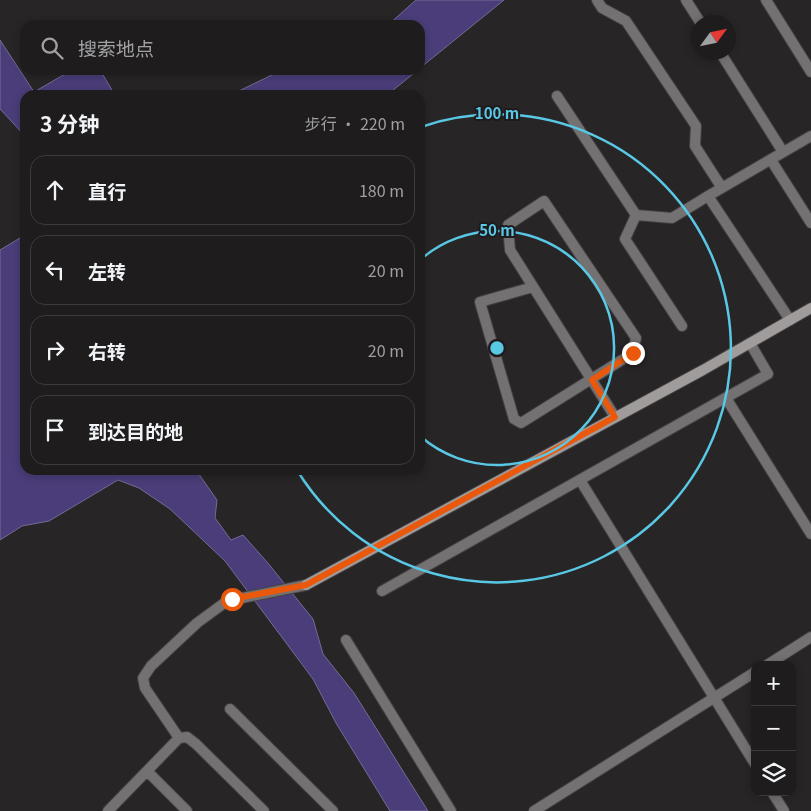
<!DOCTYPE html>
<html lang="zh">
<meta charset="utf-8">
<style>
body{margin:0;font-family:Georgia,"Noto Sans SC",serif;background:#2b292a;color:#f1f3f6}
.controls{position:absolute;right:15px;bottom:15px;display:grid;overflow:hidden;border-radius:10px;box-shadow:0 2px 8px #0003}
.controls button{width:45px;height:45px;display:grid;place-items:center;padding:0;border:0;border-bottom:1px solid #3c3a3b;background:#1e1c1d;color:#f1f3f6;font:25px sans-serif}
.compass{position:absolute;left:691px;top:15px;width:45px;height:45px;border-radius:50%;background:#1e1c1d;box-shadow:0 2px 8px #0003;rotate:57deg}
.stop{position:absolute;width:15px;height:15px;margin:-11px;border:4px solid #ea580c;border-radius:50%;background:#fff}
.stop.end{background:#ea580c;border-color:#fff;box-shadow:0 1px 5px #0008}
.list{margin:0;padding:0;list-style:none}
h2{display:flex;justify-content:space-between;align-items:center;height:65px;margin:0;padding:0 20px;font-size:21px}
h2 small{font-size:16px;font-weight:400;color:#a1a1a4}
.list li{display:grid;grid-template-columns:32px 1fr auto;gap:15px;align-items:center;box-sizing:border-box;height:70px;margin:0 10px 10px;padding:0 10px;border:1px solid #3c3a3b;border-radius:15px}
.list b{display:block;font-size:19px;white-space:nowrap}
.list em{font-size:16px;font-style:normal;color:#a1a1a4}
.icon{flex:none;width:28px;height:28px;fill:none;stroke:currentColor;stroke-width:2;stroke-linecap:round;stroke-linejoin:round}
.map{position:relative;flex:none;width:811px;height:811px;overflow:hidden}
.search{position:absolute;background:#1e1c1d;box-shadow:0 2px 8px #0003;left:20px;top:20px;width:405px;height:55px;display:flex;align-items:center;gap:12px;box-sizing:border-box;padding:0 18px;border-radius:15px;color:#a1a1a4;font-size:19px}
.panel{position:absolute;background:#1e1c1d;box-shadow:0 2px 8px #0003;left:20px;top:90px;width:405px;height:385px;border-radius:15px}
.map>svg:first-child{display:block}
.water{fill:#4b3d79;stroke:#756b95}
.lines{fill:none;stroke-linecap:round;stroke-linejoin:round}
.street-casing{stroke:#444143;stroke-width:12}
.secondary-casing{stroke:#444143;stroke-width:12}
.street{stroke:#737171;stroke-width:10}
.secondary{stroke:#a09c9c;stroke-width:10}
.route{stroke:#ea580c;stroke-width:6}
.ring{fill:none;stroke:#59c8e5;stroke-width:2.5}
.centre{fill:#59c8e5;stroke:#1f1b1d;stroke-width:2.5}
.ring-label{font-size:15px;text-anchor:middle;font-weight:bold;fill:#59c8e5;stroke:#1f1b1d;stroke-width:4;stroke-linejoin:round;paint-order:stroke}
</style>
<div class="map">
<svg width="811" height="811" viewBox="0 0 811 811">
<rect width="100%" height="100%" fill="#282527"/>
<path class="water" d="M416 0H504L420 68V25H388Z
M0 40 34 92 72 70H100L115 95H25V136L0 109Z
M282 70H418L387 95H224L241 90Z
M25 235V470H196L217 500 215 518 231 540 243 535 267 562 313 619 323 654 354 693 428 811H390L336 723 313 679 225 561 170 509 139 488 118 480 49 521 22 526 0 540V250Z"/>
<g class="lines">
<g class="street-casing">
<path id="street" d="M597 0 602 8 626 21 696 126 695 146 722 188
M686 0 700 22
M766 0 811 72
M720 52 783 152
M557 96 636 215 672 218 708 196
M771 160 811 223
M636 215 625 239 682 326
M533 287 480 302 514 419 521 423 633 353 636 338 544 201 508 225 510 250 615 417
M790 320 708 196 811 136
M726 398 811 534
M580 480 755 764
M382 591 768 374 750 343
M346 640 451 811
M767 665 811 637
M230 709 333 811
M179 738 145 688 143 678 151 666 197 623 227 601 306 585
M147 771 187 811
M772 792 784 811
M108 811 179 738 187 737 196 744 264 811
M534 811 755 672"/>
</g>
<g class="secondary-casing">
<path id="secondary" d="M306 585 703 370 811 308"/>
</g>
<use href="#street" class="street"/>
<use href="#secondary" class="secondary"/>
</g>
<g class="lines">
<path class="route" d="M232 599 306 585 615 417 592 380 633 353"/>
</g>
<g class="ring">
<path d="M420 260A117 117 0 1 1 420 436"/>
<path d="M421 127A234 234 0 1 1 297 470"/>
</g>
<circle cx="497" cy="348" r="8" class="centre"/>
<g class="ring-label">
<text x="497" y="119">100 m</text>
<text x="497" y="236">50 m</text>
</g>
</svg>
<div class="controls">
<button>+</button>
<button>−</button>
<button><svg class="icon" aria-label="layers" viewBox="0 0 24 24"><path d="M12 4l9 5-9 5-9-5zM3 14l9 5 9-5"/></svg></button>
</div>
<svg class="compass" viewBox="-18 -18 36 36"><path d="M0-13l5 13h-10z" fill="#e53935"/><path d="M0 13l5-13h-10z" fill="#a1a1a4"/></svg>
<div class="stop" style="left:232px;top:599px"></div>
<div class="stop end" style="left:633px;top:353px"></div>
<div class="search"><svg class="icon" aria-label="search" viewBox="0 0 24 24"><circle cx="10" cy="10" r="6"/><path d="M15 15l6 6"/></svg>搜索地点</div>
<section class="panel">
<h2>3 分钟<small>步行 · 220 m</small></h2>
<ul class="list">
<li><svg class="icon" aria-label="ahead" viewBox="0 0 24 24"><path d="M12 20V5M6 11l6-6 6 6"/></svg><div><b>直行</b></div><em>180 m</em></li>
<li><svg class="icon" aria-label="left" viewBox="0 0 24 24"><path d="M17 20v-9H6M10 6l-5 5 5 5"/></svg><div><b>左转</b></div><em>20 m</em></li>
<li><svg class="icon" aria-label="right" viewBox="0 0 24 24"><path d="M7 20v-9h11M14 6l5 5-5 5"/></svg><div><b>右转</b></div><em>20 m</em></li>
<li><svg class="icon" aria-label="arrive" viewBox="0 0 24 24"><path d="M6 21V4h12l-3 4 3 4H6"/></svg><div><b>到达目的地</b></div></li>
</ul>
</section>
</div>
